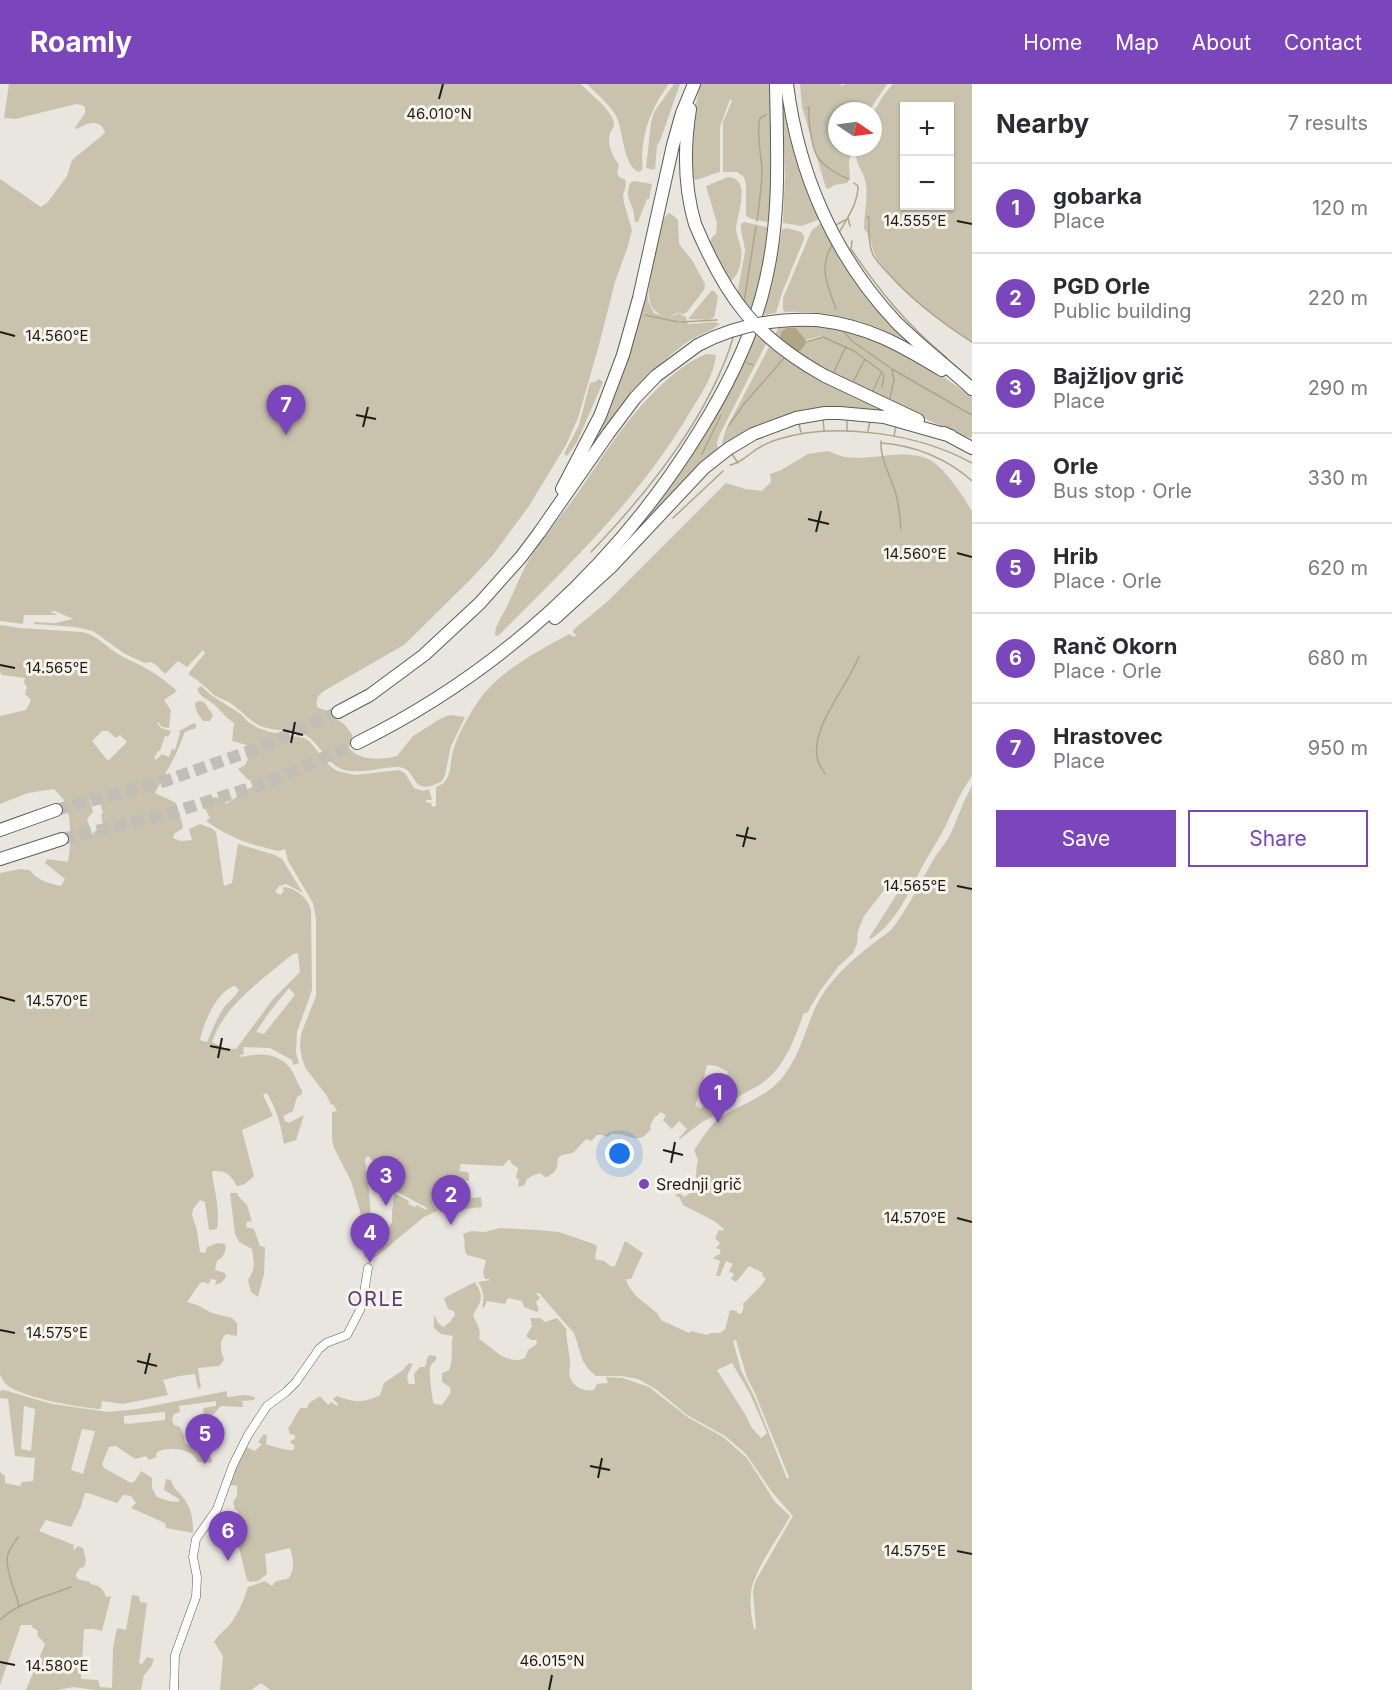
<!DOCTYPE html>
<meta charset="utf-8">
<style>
body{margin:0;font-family:Inter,sans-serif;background:#f2f2f3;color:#2b2b33}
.controls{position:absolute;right:18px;top:18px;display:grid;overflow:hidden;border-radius:0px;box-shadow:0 2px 4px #0004}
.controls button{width:54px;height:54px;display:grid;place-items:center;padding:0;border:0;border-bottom:2px solid #e1e1e2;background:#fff;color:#2b2b33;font:30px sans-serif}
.compass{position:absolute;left:828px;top:18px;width:54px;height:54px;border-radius:50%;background:#fff;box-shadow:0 2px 4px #0004;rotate:103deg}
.you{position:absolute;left:620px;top:1070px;width:21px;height:21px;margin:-15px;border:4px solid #fff;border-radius:50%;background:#1a73e8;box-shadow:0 0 0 9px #1a73e833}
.badge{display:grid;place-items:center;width:39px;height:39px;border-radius:50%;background:#7b45bb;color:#fff;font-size:20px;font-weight:700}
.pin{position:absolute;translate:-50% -50px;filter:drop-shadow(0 2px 3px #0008)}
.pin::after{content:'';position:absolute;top:32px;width:21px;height:18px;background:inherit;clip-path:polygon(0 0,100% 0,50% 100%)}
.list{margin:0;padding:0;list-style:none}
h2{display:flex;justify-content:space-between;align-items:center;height:78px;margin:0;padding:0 24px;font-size:26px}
h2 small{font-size:20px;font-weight:400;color:#7c7c81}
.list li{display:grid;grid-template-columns:39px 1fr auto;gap:18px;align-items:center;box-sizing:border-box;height:90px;padding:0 24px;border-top:2px solid #e1e1e2}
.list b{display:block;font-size:22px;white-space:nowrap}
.list p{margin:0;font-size:20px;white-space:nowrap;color:#7c7c81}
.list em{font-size:20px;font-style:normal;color:#7c7c81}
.actions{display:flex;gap:12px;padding:18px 24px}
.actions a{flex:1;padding:14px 0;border:2px solid #7b45bb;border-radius:0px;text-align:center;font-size:21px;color:#7b45bb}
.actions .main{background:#7b45bb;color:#fff}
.map{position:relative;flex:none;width:972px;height:1606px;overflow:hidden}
header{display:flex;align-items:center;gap:36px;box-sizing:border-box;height:84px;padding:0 30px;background:#7b45bb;color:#fff}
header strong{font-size:28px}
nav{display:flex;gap:33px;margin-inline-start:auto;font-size:21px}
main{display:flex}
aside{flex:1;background:#fff}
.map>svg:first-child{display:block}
.green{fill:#c9c3ae;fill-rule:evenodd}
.water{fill:#b0a585}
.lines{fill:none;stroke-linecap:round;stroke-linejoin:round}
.stream{stroke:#b0a585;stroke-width:1.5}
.highway-tunnel{stroke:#c0beb7;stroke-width:12;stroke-dasharray:12 6;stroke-linecap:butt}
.minor-casing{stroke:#5f5c55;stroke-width:9}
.highway-casing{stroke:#5f5c55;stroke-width:14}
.minor{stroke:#fff;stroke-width:8}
.highway{stroke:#fff;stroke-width:12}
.highway-bridge-casing{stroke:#5f5c55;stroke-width:14;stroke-linecap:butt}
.highway-bridge{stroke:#fff;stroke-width:12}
.ticks{fill:none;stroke:#1e1d1a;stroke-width:2}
.poi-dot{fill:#7b45bb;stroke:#f6f3eb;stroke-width:2}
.labels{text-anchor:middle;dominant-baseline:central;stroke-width:6;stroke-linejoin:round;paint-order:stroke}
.poi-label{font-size:16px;fill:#1e1d1a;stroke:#f6f3eb;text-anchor:start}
.quarter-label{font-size:20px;letter-spacing:1.5px;fill:#563d79;stroke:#f6f3eb}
.ticks-label{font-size:15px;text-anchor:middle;fill:#1e1d1a;stroke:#f6f3eb;stroke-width:6;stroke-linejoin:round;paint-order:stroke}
</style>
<header>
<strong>Roamly</strong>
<nav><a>Home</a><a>Map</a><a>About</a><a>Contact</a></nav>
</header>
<main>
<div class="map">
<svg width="972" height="1606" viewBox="0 0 972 1606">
<rect width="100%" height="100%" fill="#e8e6de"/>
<path class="green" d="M9 0H581C589 9 615 28 614 41 614 44 611 46 610 49 607 61 612 71 619 81L617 89 620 94 625 95 626 101 623 112 624 119 632 146 628 162 615 198 599 261 578 334 566 361 529 422 493 471 470 496 404 561 329 604C320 609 315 613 317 623L332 629 336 635 344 640 352 650V656L349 664C359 677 382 676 397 672L413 652 440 635 450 631 465 633 451 662 445 691C443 696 442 698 436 700 410 711 418 685 399 683 395 682 390 684 385 684 372 686 358 689 344 686 327 681 321 661 307 652 295 645 273 648 258 641 248 635 242 627 233 621 227 616 218 614 213 610 204 602 198 596 188 590L205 569 203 566 187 583 178 577 165 590 155 580 150 578 145 579 125 570 93 547 75 543 34 540V538L55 539 73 535 55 527H52L51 528 58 531H24L23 540 0 537V95L41 123 48 118 67 92 72 76 105 49C101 34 87 39 77 45L75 44 85 29V23L82 21 76 20 15 35 4 34Z
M587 0H669C653 21 643 45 642 72 642 77 643 81 642 86L639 88C622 81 624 47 616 32 609 20 597 10 587 0Z
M674 0H680L660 57 657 62 655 86 646 84 651 38 654 28Z
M700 0H772V139L752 135 746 132V101L744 93 737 88H723V38L732 17 730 15 720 43V88C710 90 702 96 692 96L691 46Z
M800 0H840L843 2 845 0H887L869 27H837V63H852L849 78 850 95 847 99 834 101 829 105 826 104 802 23Z
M893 0H972V257C939 236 902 211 879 178 871 168 873 154 864 145 864 130 868 113 866 100 864 85 853 81 857 63H873V29L883 12ZM904 22H950V122H904Z
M782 12 794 61 820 135 802 142 783 139 785 90Z
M728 93C753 94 736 133 736 146 737 153 740 158 741 165 743 176 739 192 729 199L709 160 712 153 716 150 717 139 706 102Z
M634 97 652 100 649 115H647L638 138H635C634 133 634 127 632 123 628 111 626 113 630 99Z
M669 129 674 132 678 136 679 160 692 176 705 200 704 206 687 228 683 230C678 227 674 230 670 233L679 229 686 233 688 240 715 238 720 240C710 248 695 252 683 261 648 289 623 317 597 355H596L647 202 648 216 654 229 666 233C658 230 653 227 650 218 644 201 660 152 664 134Z
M744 138 771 144 753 231 737 211 745 168C745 158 740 150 741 140Z
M821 139 851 192 870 216 911 260C873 237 828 226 785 228L783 226V214L808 155 812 146Z
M787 144 801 148 804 152V155L782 209 776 229 763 231 773 196 782 145Z
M711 207H714L718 212 715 230 713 234 708 236 688 235Z
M780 241C798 241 818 239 836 243 887 252 931 284 972 313V354L957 350 821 284 774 252ZM788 244H796L806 256 821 252 822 253 805 259 803 263 782 247Z
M755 251 766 260 719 352 717 359 718 366 625 461C677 397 725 328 755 251Z
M769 263C803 291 840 307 881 325V327L836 325 722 363 723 355 726 345Z
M706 270 716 271C714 292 701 310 690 328 639 415 568 482 498 552L495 551C495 541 503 531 507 522 513 510 518 497 524 485 539 456 562 432 580 406 602 373 624 339 651 311 667 295 686 278 706 270Z
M599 295 603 298 577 358 567 372 564 370 579 341 590 299 595 298Z
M828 367C833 369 840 372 845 373 872 377 903 364 928 375 943 381 964 413 972 427V692C960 708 953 727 944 745 937 759 928 771 921 785 908 811 895 839 871 855L869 854 902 802 892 796 864 832 858 847 857 860 853 869 838 883 820 907 807 929H804C794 956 785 983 761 1000 753 1005 744 1009 736 1014V1017L726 1026 702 1038 680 1055 679 1054 687 1045 679 1037 672 1045 663 1036 666 1031 660 1028 657 1032H655L650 1042 651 1045C637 1064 629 1048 611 1050L608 1053 602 1051H597L591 1057 586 1055 573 1069 562 1071 558 1074C557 1078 558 1084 555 1087 553 1090 550 1090 548 1093H545L540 1089 532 1092 526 1096 525 1101 518 1103 519 1096 516 1094C516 1090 518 1088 518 1084L512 1080 509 1075 503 1082 461 1080 459 1087 467 1088 469 1090V1097H460L455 1102 451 1114 433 1117 432 1118 437 1127 424 1133 377 1172 374 1174 367 1173 366 1174 364 1172 360 1127 351 1097 334 1064 332 1056V1028L337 1027 333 1020 331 1021 327 1012 306 985 302 975 300 962 301 950 316 912V834L313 819 288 777 285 765C277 769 271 765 263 763 241 758 225 750 206 737L210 734 203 721 214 713 222 715 226 720 253 702 250 696H248L238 685 245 681 252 666C248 660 239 659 232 657L234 639C224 632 221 626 212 619 206 614 200 613 197 605L201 602 211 611 242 631 247 637 258 644 270 648 304 654 309 657 330 682 337 687 355 691 399 686 405 689 414 704 423 707 429 705 432 716H426V718L431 719 432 723 436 722V703C440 701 444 700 446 696 452 687 450 674 454 664 459 648 468 633 477 619 498 587 537 568 569 550L574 553 576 551 573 548V546L607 518 726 399 745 405 762 407 771 398 770 390 781 386 808 370ZM707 981 717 982 728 988 701 1025 695 1021 702 1003ZM368 1072 388 1095 395 1100 394 1106 427 1124 426 1126 417 1121 415 1123 408 1120 409 1117 394 1109 392 1129V1139L374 1155 372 1151 369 1106 365 1075Z
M0 541 20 544 82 548C97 551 105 562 118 570 127 576 138 579 147 585 158 591 168 599 177 607L164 616 171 626 169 644 162 643 158 638 157 639 161 644 171 647 168 653 165 652 160 667H158L154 674 156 676 162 670 169 673 172 665 175 666 180 649 179 647 194 639 196 640V644L185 648 176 670 155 709 176 719 183 742 182 745 175 749 173 754 181 757 192 756 189 745 200 740 211 744 216 748 224 802 232 799 238 760 275 771 282 775 303 809 286 800 279 802 275 808 281 811 284 806 282 804 284 803C297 805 307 813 311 826L312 906 297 948 296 969 299 979 293 981 292 976 270 964 243 963 244 970 240 971 241 973C260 969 277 968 290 984 295 990 297 1000 302 1006V1010L297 1013 293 1027 283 1032 285 1037 289 1039 304 1031 296 1056 284 1060C280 1038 278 1029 267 1009L263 1011 273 1032 242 1046 254 1092 245 1100 237 1102C231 1091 226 1086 213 1087L212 1090C215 1108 220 1126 217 1145L209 1146 205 1118 200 1116 193 1125 192 1131 197 1146 200 1168 205 1169 207 1163 218 1159 225 1160C227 1168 223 1173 217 1177L215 1186 225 1189 226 1193 221 1199 215 1201 216 1196 211 1195 209 1200 203 1198 200 1199 187 1218 197 1221 212 1229 232 1234 237 1239V1252L226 1250C218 1257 221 1267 224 1276L219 1282 198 1284 201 1304 198 1305 195 1290 179 1292 163 1296 168 1311 123 1320 102 1317 101 1325C80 1324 25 1314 8 1302 4 1299 2 1295 0 1290V789L20 785 30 786C37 797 49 799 61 802L65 795 45 779 47 775 68 778C71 762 72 732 64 716 61 712 57 709 54 705L28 709 0 720V632L26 626 31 616 25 610 27 603 24 599 25 594 2 591 0 588ZM102 647H108L116 654 120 651 127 658 108 677 92 657ZM98 712 103 729 101 731 103 740 92 750 87 735 93 728 90 716ZM298 869 300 888 273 915 236 965 224 964 212 958C224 921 264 894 293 870ZM235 902 239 906C235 913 228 918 223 925 216 935 212 947 207 958L200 956C203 940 218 905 235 902ZM289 904 295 911 264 950 256 948 268 930Z
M198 617 204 618 213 631 210 637H203C199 632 195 626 195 619Z
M972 702V1606H270L261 1599 251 1606H220L223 1572 214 1558C218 1551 225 1546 231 1539 239 1528 244 1516 248 1503L265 1497 272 1502 276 1497C279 1496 285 1496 287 1495 296 1489 293 1472 290 1464L265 1470 267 1490 258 1497 250 1498 247 1496 238 1460 229 1453 236 1450 241 1437 237 1426H235L233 1418 237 1412V1402L227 1400 244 1362 255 1367 262 1360 258 1358 264 1350 267 1352 266 1360C270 1362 289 1367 293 1366L295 1362 291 1359 290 1357 295 1355V1351L290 1350 288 1344C294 1337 295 1331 301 1324H307L309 1319 320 1312 328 1321 331 1318 337 1322 338 1320 333 1315 337 1312C354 1319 364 1319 380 1311L384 1299 403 1286 409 1279 413 1280C409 1287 405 1293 409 1300H415L414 1290 420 1283H425L427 1275 429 1271 436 1272V1276C433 1279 431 1280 430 1284 429 1288 432 1316 434 1320L442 1321 451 1308 450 1303 442 1298V1289L449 1286C454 1275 450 1264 453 1252L441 1250 434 1244V1231L438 1239 443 1243 450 1238 455 1231 454 1227 448 1225 444 1214 475 1198C485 1214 481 1217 473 1231 476 1239 482 1247 479 1255 493 1264 507 1282 525 1274L528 1266 536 1261 537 1256H531L526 1252 532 1242 530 1234H540L545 1238 557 1234 567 1246 566 1248C567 1258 569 1268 570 1278 571 1284 568 1288 570 1293 573 1303 584 1308 594 1306L597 1300 608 1299 606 1293 623 1294 649 1303 689 1334 723 1353 747 1374 775 1418 790 1432C779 1453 757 1482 752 1503 749 1516 751 1532 754 1545H756L753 1508 755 1498 793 1432 772 1408 746 1370 725 1352 687 1331 657 1306 638 1295 621 1292H596L589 1286 583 1277 574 1249 563 1237 539 1209H536L540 1214 536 1218 539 1226 537 1228 524 1223 522 1217 508 1214 505 1220 487 1217 484 1224 482 1223C485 1213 483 1206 478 1198L490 1196 489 1195H485L483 1189 486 1176 467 1171C463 1164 466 1158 463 1150L471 1147 485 1148 500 1144 538 1146 559 1148 594 1160 597 1162 595 1175 604 1177 612 1183 615 1182 625 1157 643 1169 631 1195H626L628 1201 636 1212 657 1229 661 1236 689 1249 691 1247 707 1251 711 1249H721L722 1247 725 1246 730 1226 737 1227V1229L740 1230C744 1227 744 1223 743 1220L761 1202 766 1195 762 1191 763 1189 749 1182 736 1198 731 1195 734 1190 729 1187 733 1180 726 1177 720 1192H716L720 1177 713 1174 717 1171H719L721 1166 716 1164 720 1159 715 1154 719 1146 723 1147 724 1145 714 1137 683 1121 679 1113 675 1112V1111L680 1109 684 1113C700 1106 694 1089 698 1076L694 1066C701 1057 710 1040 720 1034 740 1020 765 1014 781 995 800 973 805 945 817 920 834 888 863 867 891 846 909 823 921 797 935 773 940 765 947 758 951 749 958 734 963 717 972 702ZM736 1256 747 1294 754 1307 787 1388 789 1394 787 1395 755 1314 741 1286 733 1257ZM732 1279 750 1310 767 1349 761 1354 752 1344 745 1330 717 1286Z
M230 1109H237L239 1113 247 1121 252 1137 247 1138 246 1143 254 1145 260 1162 265 1163 264 1190 258 1213 251 1208 248 1196 253 1187 254 1180 252 1165 239 1158 235 1150Z
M481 1113 482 1123 448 1127 447 1117Z
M4 1306 52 1320 108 1328 137 1325 227 1307V1313C236 1313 247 1308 255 1314L254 1316 242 1317 243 1323 221 1322C215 1328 213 1334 204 1332L203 1324 216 1322V1317L179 1322 180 1328 174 1330 172 1335 174 1341 180 1343 184 1352 185 1359 190 1362 194 1361 195 1354 199 1353 206 1368 212 1375 211 1379 198 1378 192 1370C181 1364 168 1363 157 1368L156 1373 149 1376 146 1372 135 1375 116 1362 109 1363 102 1380 104 1384 131 1399 135 1397 141 1387 152 1394V1404L157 1413 169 1417 179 1418V1415L164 1406 166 1395 171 1396C173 1406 180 1408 185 1416 192 1427 193 1436 193 1449L166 1444 165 1439 131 1424 136 1419 131 1412 123 1411 117 1419 88 1409H85L80 1425 71 1443 46 1436 39 1447 74 1461 73 1467 78 1462 83 1464 86 1477 84 1483 80 1484 76 1490 77 1495 90 1498 91 1500C100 1502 103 1504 106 1513L111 1512 102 1547 94 1545H84L81 1595 98 1596 100 1603 112 1604 113 1564 117 1544 126 1546 132 1511 139 1512 140 1518 147 1519 139 1579 142 1580 147 1573 154 1575 151 1583 144 1591 141 1606H95L73 1603 58 1606H26L45 1560 37 1551 38 1547 32 1543V1541H21L0 1601V1388L5 1392V1399L20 1402 22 1398 33 1397 35 1374 15 1372 8 1315 0 1314V1307ZM24 1322 35 1325 31 1367 21 1365ZM165 1328V1336L128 1340 124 1339V1332ZM82 1345 95 1347 83 1390 71 1386Z"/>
<path class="water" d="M787 244H796L806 256 805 261 800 267H796L780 253 782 247Z"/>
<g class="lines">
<path class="stream" d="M807 24 809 23C808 36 811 60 817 72 823 82 838 91 848 95
M867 133H869C869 146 868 159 873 171 877 178 883 184 888 189 912 216 942 239 972 258
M848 134 850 142
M757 137C759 119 762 103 762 85 761 70 756 48 760 34L766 31
M836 141 845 136
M840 147C848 133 858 119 858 102L854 99
M852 157 851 165C880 208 907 241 947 274
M832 161C818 185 828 202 836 225
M744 218 756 142
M645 231 678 238
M681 238 717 236
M844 248 852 257 892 285 972 331
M806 258 823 253 854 267 882 288 884 292 882 303
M747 279 753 281
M833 290 846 262
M852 300 865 275
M872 309 881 289
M890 314 894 296 892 286
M823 335 824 346
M799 340 801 348
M729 341 744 320 784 274
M847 346V335
M868 347 870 337
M894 352 896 342
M881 357C880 376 890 390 895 407 899 420 900 432 901 445
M881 359C914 361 948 375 972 397
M702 370 721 331
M732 370 738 379
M730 381C739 379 743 375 750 370 759 363 768 358 779 355 836 337 919 350 972 379
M673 434 723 387
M591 468C648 408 710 332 734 251
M825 690C823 686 819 681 818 677 808 645 849 601 859 572
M18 1453C15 1458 10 1464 8 1470 4 1484 16 1508 19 1522
M0 1536C18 1518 48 1512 71 1503"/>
<path class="highway-tunnel" d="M56 726 165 697 259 664 338 628
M62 755 168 730 269 698 357 659"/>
<g class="minor-casing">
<path id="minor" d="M174 1606 175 1571 196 1513 197 1493 193 1473 196 1455 217 1425 233 1381 248 1351 267 1322 286 1308 296 1298 319 1265 326 1259 347 1251 360 1226 363 1215 368 1184"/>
</g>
<g class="highway-casing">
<path id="highway" d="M787 0C798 89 834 172 896 238 920 262 947 282 972 305
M690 25C684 63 684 103 695 140
M817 236C868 242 899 260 942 286
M825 292 918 336
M944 349 972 364
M562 405 600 332 623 271 639 214 673 61 682 29 694 0
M555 534 612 482 704 384 728 365 753 350 796 334 825 329H840L884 333 951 352
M338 628 370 611 424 571 480 519 521 473 539 449 608 350 635 314 656 292 698 261
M357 659C498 590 617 481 699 348 729 300 754 250 766 195 781 130 777 65 776 0
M0 746 56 726
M0 775 62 755"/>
</g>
<use href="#minor" class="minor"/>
<use href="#highway" class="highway"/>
<g class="highway-bridge-casing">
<path id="highway-bridge" d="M695 140C726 214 755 253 825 292
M698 261C736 241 774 234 817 236"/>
</g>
<use href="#highway-bridge" class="highway-bridge"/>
</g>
<path class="ticks" d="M439 15 443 0M957 137 972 140M0 248 15 252M356 331 376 335M363 343 368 323M808 435 829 440M816 448 821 427M957 469 972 473M0 581 15 584M283 646 303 651M291 659 295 638M736 751 756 755M743 763 748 743M957 802 972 805M0 913 15 917M210 962 230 966M218 974 222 954M663 1066 683 1071M671 1079 675 1058M957 1134 972 1138M0 1246 15 1249M137 1277 157 1282M145 1290 150 1269M590 1382 610 1386M598 1394 602 1374M957 1467 972 1470M0 1578 15 1581M549 1606 552 1591"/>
<circle class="poi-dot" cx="644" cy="1100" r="6"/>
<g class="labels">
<g class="poi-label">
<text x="656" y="1100">Srednji grič</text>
</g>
<g class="quarter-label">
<text x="376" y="1215">ORLE</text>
</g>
</g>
<g class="ticks-label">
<text x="439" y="35">46.010°N</text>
<text x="915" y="142">14.555°E</text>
<text x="57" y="257">14.560°E</text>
<text x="915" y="475">14.560°E</text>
<text x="57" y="589">14.565°E</text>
<text x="915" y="807">14.565°E</text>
<text x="57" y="922">14.570°E</text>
<text x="915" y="1139">14.570°E</text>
<text x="57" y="1254">14.575°E</text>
<text x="915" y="1472">14.575°E</text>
<text x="552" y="1582">46.015°N</text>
<text x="57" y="1587">14.580°E</text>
</g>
</svg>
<div class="controls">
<button>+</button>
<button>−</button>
</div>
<svg class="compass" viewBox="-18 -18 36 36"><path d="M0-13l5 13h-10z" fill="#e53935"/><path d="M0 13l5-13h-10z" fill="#7c7c81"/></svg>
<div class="you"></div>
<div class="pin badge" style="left:718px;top:1039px">1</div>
<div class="pin badge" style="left:451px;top:1141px">2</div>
<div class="pin badge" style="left:386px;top:1122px">3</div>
<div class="pin badge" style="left:370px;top:1179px">4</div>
<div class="pin badge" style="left:205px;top:1380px">5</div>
<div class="pin badge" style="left:228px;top:1477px">6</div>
<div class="pin badge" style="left:286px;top:351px">7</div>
</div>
<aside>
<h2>Nearby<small>7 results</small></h2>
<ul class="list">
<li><span class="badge">1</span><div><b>gobarka</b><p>Place</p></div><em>120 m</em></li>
<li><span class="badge">2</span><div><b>PGD Orle</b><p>Public building</p></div><em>220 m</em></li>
<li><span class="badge">3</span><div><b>Bajžljov grič</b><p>Place</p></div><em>290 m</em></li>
<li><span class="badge">4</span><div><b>Orle</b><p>Bus stop · Orle</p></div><em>330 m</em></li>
<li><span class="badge">5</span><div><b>Hrib</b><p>Place · Orle</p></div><em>620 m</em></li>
<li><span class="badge">6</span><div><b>Ranč Okorn</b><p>Place · Orle</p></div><em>680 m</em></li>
<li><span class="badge">7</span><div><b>Hrastovec</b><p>Place</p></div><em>950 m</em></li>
</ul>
<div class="actions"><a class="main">Save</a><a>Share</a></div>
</aside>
</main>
